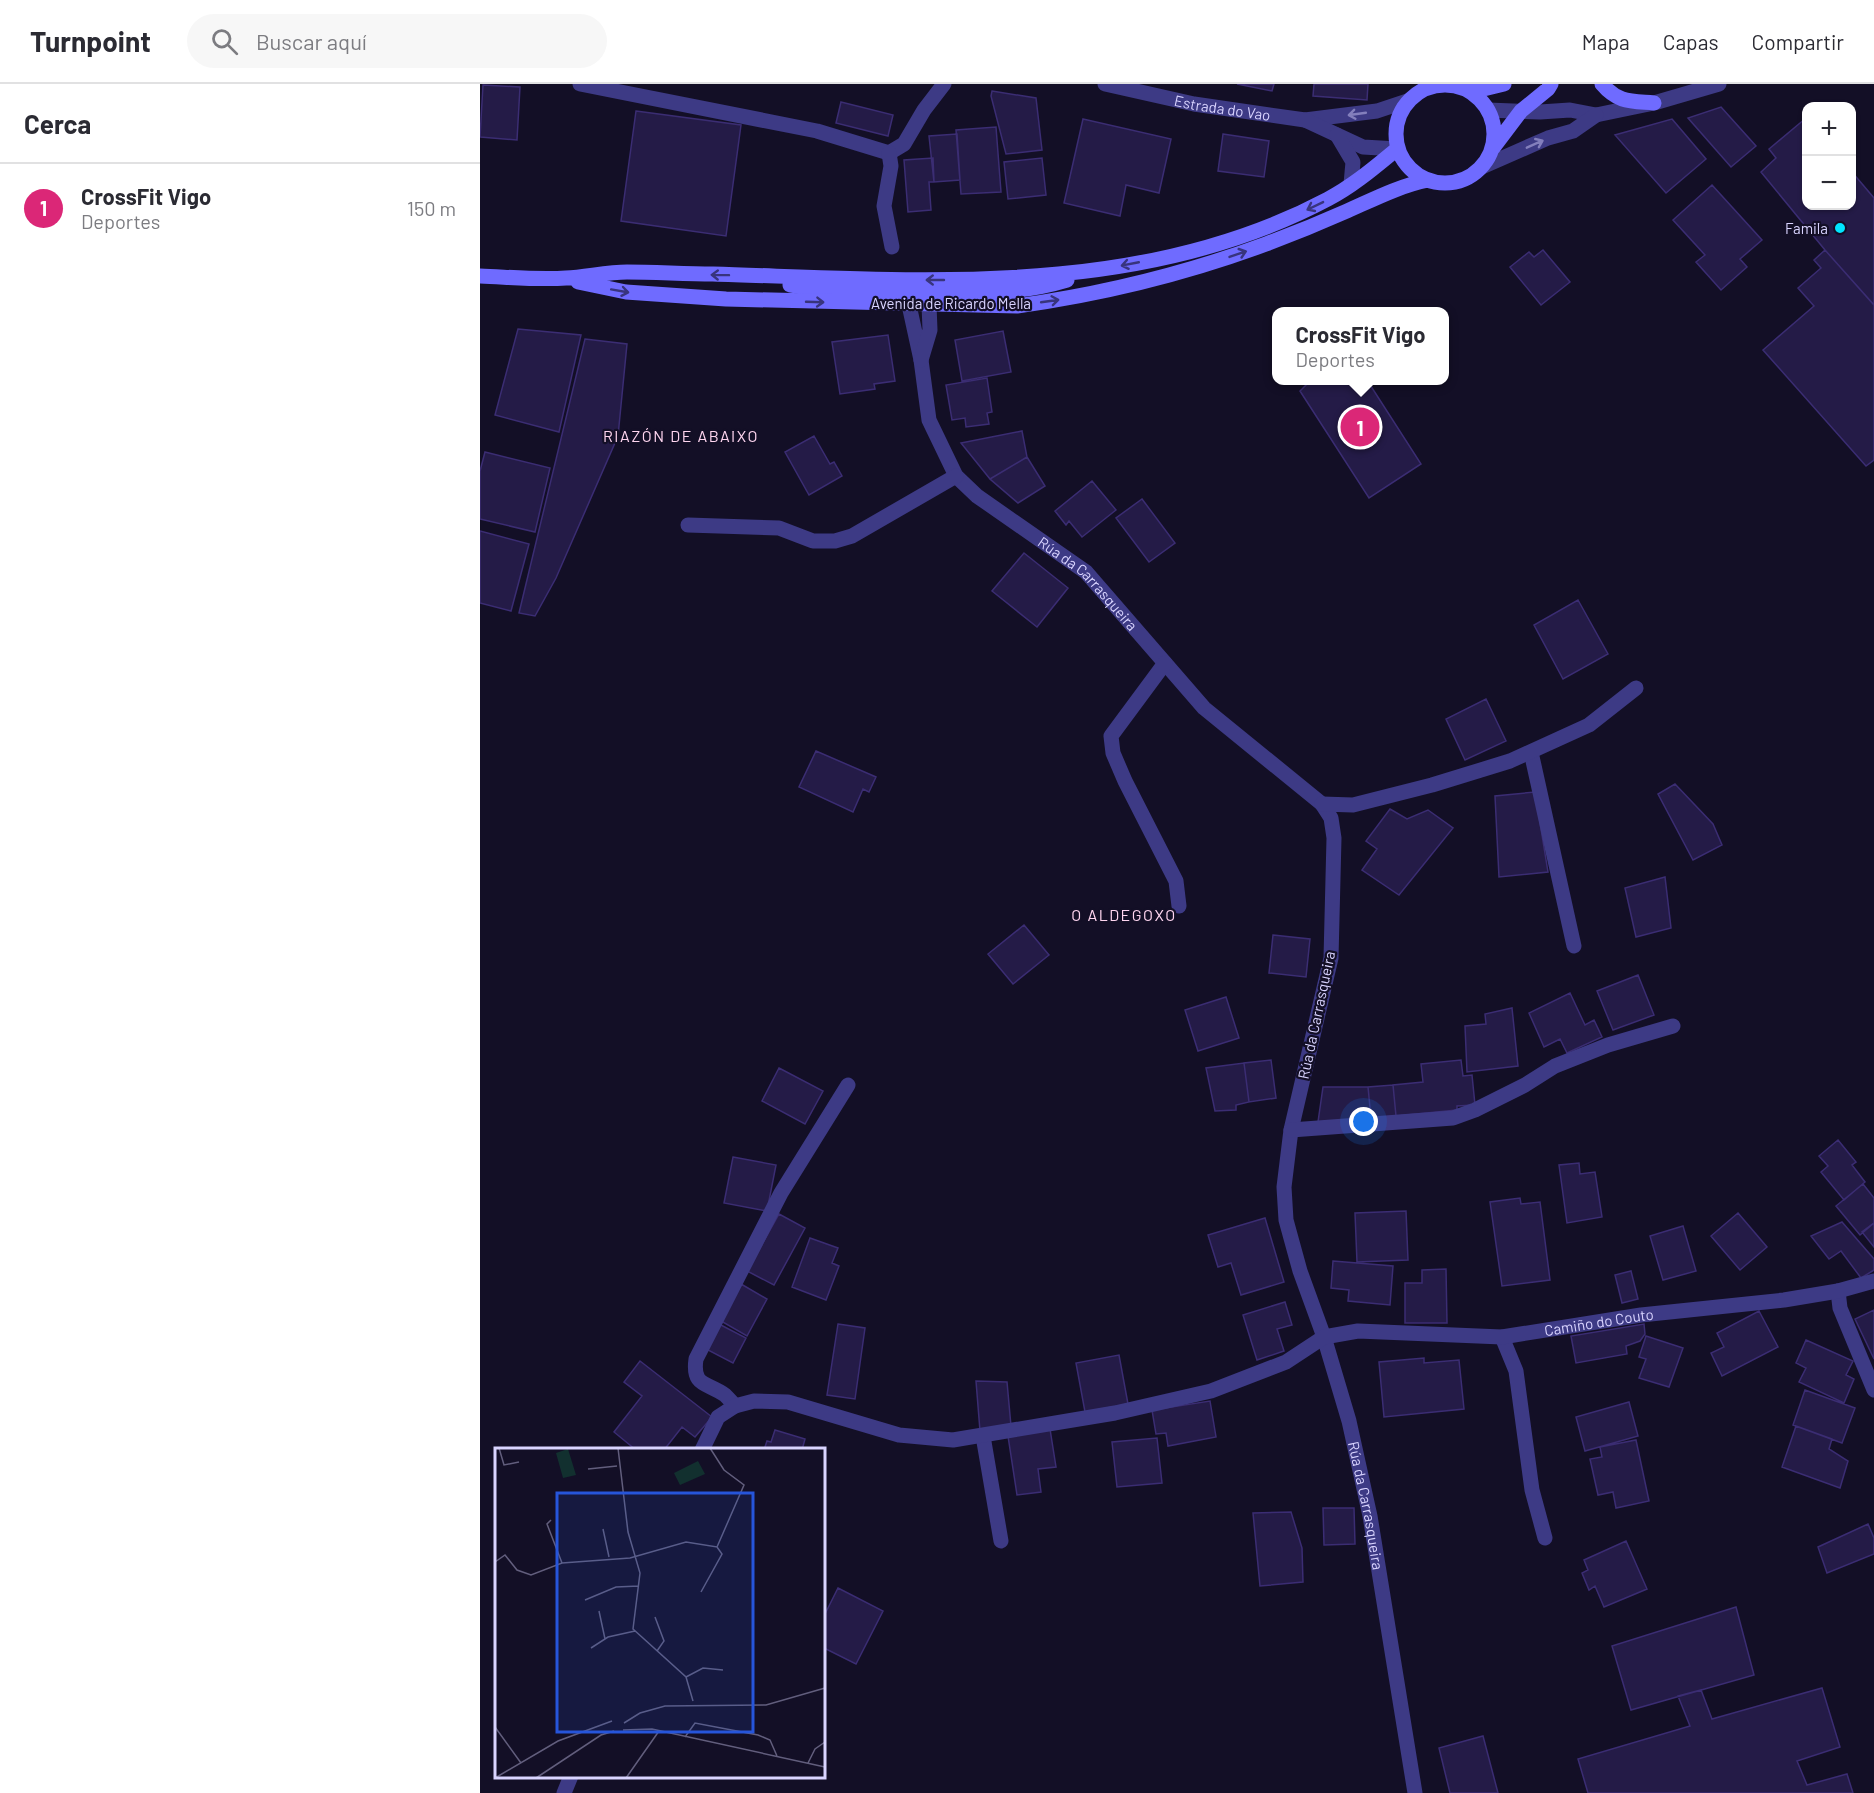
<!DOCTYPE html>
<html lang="es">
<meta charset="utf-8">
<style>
body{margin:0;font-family:Barlow,sans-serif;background:#f7f7f7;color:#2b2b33}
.controls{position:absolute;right:18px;top:18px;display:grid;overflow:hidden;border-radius:12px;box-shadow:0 2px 4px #0004}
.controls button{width:54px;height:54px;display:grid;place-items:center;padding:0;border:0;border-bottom:2px solid #e1e1e2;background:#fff;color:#2b2b33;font:30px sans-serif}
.you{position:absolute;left:884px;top:1038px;width:21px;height:21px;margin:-15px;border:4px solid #fff;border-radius:50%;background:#1a73e8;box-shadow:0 0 0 9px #1a73e833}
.badge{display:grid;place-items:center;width:39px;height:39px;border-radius:50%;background:#db2777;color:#fff;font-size:20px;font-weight:700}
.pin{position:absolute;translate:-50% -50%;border:3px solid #fff;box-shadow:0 2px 6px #0006}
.popup{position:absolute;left:792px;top:223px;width:177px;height:78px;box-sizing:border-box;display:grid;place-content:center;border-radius:12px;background:#fff;filter:drop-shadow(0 2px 4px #0005);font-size:20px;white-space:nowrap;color:#7c7c81}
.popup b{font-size:22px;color:#2b2b33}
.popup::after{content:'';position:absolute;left:50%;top:100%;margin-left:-12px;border:12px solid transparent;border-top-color:#fff}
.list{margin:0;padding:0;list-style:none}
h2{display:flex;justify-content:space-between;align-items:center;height:78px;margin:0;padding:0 24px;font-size:26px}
h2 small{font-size:20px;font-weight:400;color:#7c7c81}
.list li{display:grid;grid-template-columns:39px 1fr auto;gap:18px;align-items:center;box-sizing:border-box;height:90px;padding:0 24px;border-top:2px solid #e1e1e2}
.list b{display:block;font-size:22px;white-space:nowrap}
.list p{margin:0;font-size:20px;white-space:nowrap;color:#7c7c81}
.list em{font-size:20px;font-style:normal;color:#7c7c81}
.icon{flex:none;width:33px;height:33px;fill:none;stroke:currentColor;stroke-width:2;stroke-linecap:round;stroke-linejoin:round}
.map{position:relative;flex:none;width:1394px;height:1709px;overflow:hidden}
header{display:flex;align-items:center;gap:36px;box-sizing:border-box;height:84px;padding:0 30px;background:#fff;border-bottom:2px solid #e1e1e2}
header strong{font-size:28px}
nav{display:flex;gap:33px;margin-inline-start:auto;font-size:21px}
.search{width:420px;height:54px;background:#f7f7f7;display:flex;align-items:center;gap:15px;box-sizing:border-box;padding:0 21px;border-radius:33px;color:#7c7c81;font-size:22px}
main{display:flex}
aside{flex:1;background:#fff}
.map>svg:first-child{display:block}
.building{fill:#241b47;stroke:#3b2d73;stroke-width:1.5}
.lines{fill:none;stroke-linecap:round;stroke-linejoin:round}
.service{stroke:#3d3a85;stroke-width:15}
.minor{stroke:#3d3a85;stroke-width:15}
.tertiary{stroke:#3d3a85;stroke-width:15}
.secondary{stroke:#6f6bff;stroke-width:15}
.oneway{stroke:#837fbc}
.oneway2{stroke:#38347d}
.poi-dot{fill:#00e5ff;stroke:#130f26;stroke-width:2}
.labels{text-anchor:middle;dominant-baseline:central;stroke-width:4.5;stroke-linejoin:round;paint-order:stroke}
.street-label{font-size:15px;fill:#d9d4ff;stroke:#130f26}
.poi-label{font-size:15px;fill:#d9d4ff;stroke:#130f26;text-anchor:end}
.neighbourhood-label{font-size:16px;letter-spacing:1.5px;fill:#ffd6f0;stroke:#130f26}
.inset-road{fill:none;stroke:#625e7d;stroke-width:1.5}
.view{fill:#2655da;fill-opacity:0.15;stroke:#2655da;stroke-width:3}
.inset-edge{fill:none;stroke:#d9d4ff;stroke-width:3}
</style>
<header>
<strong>Turnpoint</strong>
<div class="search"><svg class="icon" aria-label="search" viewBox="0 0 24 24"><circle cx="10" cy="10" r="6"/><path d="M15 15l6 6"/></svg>Buscar aquí</div>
<nav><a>Mapa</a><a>Capas</a><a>Compartir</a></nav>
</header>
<main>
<aside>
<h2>Cerca<small></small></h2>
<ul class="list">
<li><span class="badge">1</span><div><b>CrossFit Vigo</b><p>Deportes</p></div><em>150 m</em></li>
</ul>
</aside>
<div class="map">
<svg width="1394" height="1709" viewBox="0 0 1394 1709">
<rect width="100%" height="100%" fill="#130f26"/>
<path class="building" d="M757 0H794L792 7Z
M834 0H888L887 16 833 12Z
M3 1 40 3 37 56 0 53Z
M512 7 556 14 562 66 526 70 511 12Z
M361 18 413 31 408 52 356 39Z
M1241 23 1276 62 1251 83 1208 34Z
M156 27 261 41 246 152 141 137Z
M1326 34V122H1372V88L1394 114V221L1345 166 1281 88 1296 74 1289 65Z
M603 35 691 55 679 109 646 101 640 132 584 119Z
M1192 35 1226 75 1186 109 1135 51Z
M516 43 521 108 481 110 476 46Z
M477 50 480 96 454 98 449 52Z
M743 50 789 57 784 93 738 87Z
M453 74 454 98H449L451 126 428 128 424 76Z
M562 74 566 111 528 115 524 78Z
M1232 101 1282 156 1260 175 1267 183 1241 206 1216 178 1225 171 1193 136Z
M1063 166 1090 198 1061 221 1030 183 1049 168 1054 173Z
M1345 166 1394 221V376L1386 382 1283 266 1334 222 1318 204 1341 184 1334 176Z
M38 245 101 251 79 348 15 331Z
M523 247 531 288 482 297 475 256Z
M408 251 415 297 394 300 395 305 360 310 352 258Z
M105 255 147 260 138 352 76 494 55 532 39 529Z
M507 294 512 328 507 329 509 340 486 343 485 334 472 336 466 301Z
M825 296H887L941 380 889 414 820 307 827 300Z
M542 347 547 373 510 395 481 359Z
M334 352 350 380 354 378 362 392 329 411 305 368Z
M5 368 70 384 55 448 0 435V387Z
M547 373 565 402 538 419 510 395Z
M612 397 636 426 602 453 589 437 586 441 575 427Z
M662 415 695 459 669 478 636 434Z
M0 447 49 460 31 527 0 519Z
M544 469 588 504 557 543 512 507Z
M1098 516 1128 570 1083 595 1054 541Z
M1006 615 1026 657 985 676 966 635Z
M336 667 396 693 389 708 383 705 373 728 319 703Z
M1195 700 1233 740 1242 761 1213 776 1178 710Z
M1055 708 1068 788 1019 793 1015 712Z
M910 725 927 735 948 726 973 744 919 811 882 786 897 765 886 757Z
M1185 793 1191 844 1156 853 1145 804Z
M544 841 569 871 533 900 508 870Z
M793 851 830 855 826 893 789 889Z
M1158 891 1174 931 1133 946 1117 907Z
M1090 909 1105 941 1114 936 1122 953 1087 969 1080 955 1064 963 1049 929Z
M746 913 759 954 718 967 705 926Z
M1032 924 1038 982 987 988 985 942 1006 940 1005 930Z
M791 976 796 1014 769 1018 764 979Z
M981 976 983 992 992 991 995 1021 977 1022V1026L916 1032 913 1001 943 998 941 980Z
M764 979 769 1018 756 1021V1026L735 1027 726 984Z
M299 984 343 1007 325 1040 282 1017Z
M913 1001 916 1032 891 1034 888 1003Z
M843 1003H888L891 1034 838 1038Z
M1358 1056 1376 1078 1372 1081 1385 1098 1364 1116 1341 1088 1348 1082 1339 1072Z
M253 1073 296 1081 287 1127 244 1119Z
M1099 1079 1100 1090 1115 1088 1122 1133 1087 1139 1079 1081Z
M1383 1100 1394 1114V1139L1380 1151 1356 1122Z
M1040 1114 1041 1120 1060 1118 1070 1196 1022 1202 1010 1118Z
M926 1127 928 1176 877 1178 875 1129Z
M1258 1129 1287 1163 1260 1186 1231 1152Z
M299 1130 325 1144 294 1201 267 1187Z
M785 1134 804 1198 761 1211 751 1179 738 1183 728 1151Z
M1362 1138 1394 1175V1186L1381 1194 1361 1167 1349 1175 1331 1152Z
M1394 1139V1163L1382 1148Z
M1203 1142 1216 1187 1183 1196 1170 1152Z
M330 1154 358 1164 352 1179 359 1182 346 1216 312 1203Z
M853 1177 913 1182 910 1221 868 1217 869 1206 851 1204Z
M966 1185 967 1239H925V1199H942V1186Z
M1151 1187 1158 1215 1142 1219 1135 1191Z
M261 1200 287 1215 267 1252 241 1237Z
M805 1218 812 1241 797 1245 804 1267 777 1276 763 1231Z
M1394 1226V1275L1375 1235Z
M1279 1227 1298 1263 1242 1292 1231 1269 1244 1263 1237 1249Z
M239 1240 266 1254 253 1279 226 1265Z
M358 1240 385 1244 375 1315 347 1311Z
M1164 1240 1165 1250 1160 1257 1146 1262 1147 1270 1096 1279 1091 1252Z
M1166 1252 1203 1264 1189 1303 1159 1294 1166 1275 1159 1273Z
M1326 1256 1373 1277 1366 1291 1374 1295 1364 1319 1319 1298 1326 1284 1316 1279Z
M639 1271 648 1320 605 1328 596 1279Z
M944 1274V1279L979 1276 984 1325 904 1333 899 1278Z
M160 1277 232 1333 215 1353 202 1343 184 1366H156L134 1348 162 1312 144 1298Z
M496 1297 527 1298 531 1342 500 1347Z
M1325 1306 1375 1324 1362 1359 1313 1341Z
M730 1317 736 1353 688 1362 686 1349 676 1350 672 1326Z
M1149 1318 1158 1352 1105 1367 1096 1333Z
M1316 1342 1352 1355 1349 1365 1368 1377 1360 1404 1302 1383Z
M570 1345 576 1383 558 1385 561 1408 537 1411 528 1352Z
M295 1346 325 1355 322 1366H284L287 1357 291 1358Z
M677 1354 682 1399 637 1403 632 1358Z
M1156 1356 1169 1417 1136 1424 1133 1408 1118 1411 1110 1375 1122 1373 1120 1363Z
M843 1424H874L875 1460 844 1461Z
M811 1428 822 1464 823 1498 780 1502 773 1429Z
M1388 1440 1394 1454V1470L1347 1489 1338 1463Z
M1146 1457 1167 1505 1124 1523 1115 1502 1109 1506 1102 1489 1108 1486 1104 1476Z
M358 1504 403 1527 376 1580 344 1564V1532Z
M1256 1523 1274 1591 1151 1626 1132 1562Z
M1342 1604 1360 1663 1317 1677 1327 1701 1367 1690 1373 1709H1108L1098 1675 1210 1642 1198 1612 1221 1606 1232 1635Z
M1003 1652 1018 1709H970L959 1664Z"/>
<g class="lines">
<path class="service" d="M1051 668 1094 862"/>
<g class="minor">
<path d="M100 0 337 47 409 69 424 60 444 26 464 0"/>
<path d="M409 69 411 82 404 122 412 163"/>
<path id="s1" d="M429 221 441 276 449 336 476 392 497 412 606 488 724 624 842 720 851 734 854 754 851 874 811 1046 804 1103 806 1136 820 1187 844 1253 869 1337 890 1432 935 1709"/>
<path d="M441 276 450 246 449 221"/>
<path d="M208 441 299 444 333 457H355L372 452 476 392"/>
<path d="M685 579 631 652 633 669 645 697 696 797 699 822"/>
<path d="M842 720 873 721 952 701 1030 677 1109 641 1156 604"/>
<path d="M811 1046 973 1034 995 1026 1045 1001 1075 982 1128 961 1193 942"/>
<path d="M1358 1207 1360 1224 1394 1306"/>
<path d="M1022 1253 1036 1287 1052 1406 1065 1454"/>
<path d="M255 1322C252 1318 248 1314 245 1311 227 1298 212 1303 216 1275L301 1109 368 1001"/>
<path d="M503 1352 521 1457"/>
<path id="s2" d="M222 1366 238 1333 255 1322 274 1317 308 1318 419 1351 473 1356 635 1329 731 1307 806 1278 844 1253 878 1247 1022 1253 1161 1231 1304 1216 1358 1207 1394 1197"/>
<path d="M84 1709 91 1692"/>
</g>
<g class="tertiary">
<path id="s3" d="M625 0 714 20 825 36 897 27 927 17"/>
<path d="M1008 26 1060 28 1090 26 1116 31 1174 19 1239 0"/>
<path d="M825 36 883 63 917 65"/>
<path d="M857 51 873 78 871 100"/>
<path d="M1002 83 1068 54 1093 47 1116 31"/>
</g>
<path class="secondary" d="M1122 0C1138 19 1151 17 1174 19
M916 50a49 49 0 1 1 98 0a49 49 0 1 1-98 0Z
M991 8 1024 0
M1013 64 1041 27 1068 5 1071 0
M0 192C28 193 58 196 86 194 106 193 127 188 147 188 176 188 204 190 233 190 440 196 658 216 848 115 873 102 895 83 917 65
M98 198 146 208 246 215 537 222C623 210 705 190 786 160 813 150 840 139 867 127 894 115 919 102 948 96
M310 201C345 208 380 207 415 208 473 209 532 213 587 196"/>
</g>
<defs><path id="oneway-shaft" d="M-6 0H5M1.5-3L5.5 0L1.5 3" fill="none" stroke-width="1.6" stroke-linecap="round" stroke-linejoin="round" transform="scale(1.5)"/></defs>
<g class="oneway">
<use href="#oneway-shaft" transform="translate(877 30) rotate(172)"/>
<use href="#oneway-shaft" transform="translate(1055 60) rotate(-24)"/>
</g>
<g class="oneway2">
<use href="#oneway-shaft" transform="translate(835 122) rotate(154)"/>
<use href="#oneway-shaft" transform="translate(758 170) rotate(-19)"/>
<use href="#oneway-shaft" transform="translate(650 180) rotate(169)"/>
<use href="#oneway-shaft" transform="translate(240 191) rotate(-179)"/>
<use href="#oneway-shaft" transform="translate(455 196) rotate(-180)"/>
<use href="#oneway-shaft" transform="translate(140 207) rotate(10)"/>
<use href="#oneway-shaft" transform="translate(570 217) rotate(-8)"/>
<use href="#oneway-shaft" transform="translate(335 218) rotate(2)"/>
</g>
<circle class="poi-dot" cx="1360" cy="144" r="6"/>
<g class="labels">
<g class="street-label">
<text stroke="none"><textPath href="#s3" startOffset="120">Estrada do Vao</textPath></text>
<text x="471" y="219">Avenida de Ricardo Mella</text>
<text stroke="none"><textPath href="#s1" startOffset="350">Rúa da Carrasqueira</textPath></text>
<text transform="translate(836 931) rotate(-78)">Rúa da Carrasqueira</text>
<text stroke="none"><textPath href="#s2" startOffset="946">Camiño do Couto</textPath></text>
<text stroke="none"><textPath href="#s1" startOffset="1394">Rúa da Carrasqueira</textPath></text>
</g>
<g class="poi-label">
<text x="1348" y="144">Famila</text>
</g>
<g class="neighbourhood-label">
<text x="201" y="351">RIAZÓN DE ABAIXO</text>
<text x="644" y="830">O ALDEGOXO</text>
</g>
</g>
<g transform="translate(15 1364)">
<rect width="330" height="330" fill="#130f26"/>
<path d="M73 1 81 27 68 30 61 5ZM203 13 210 26 185 37 179 25Z" fill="#12302f"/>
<path class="inset-road" d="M4 0 9 17 24 14M123 0 133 84 145 125 138 181 191 229 198 253M93 21 122 18M56 72 52 76 67 115M108 81 114 109M0 114 10 107 22 122 36 127 67 115 135 110 191 94 222 99 249 37 229 22 215 0M206 144 227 106 222 99M90 152 121 139 144 138M104 163 110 191M160 169 169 193 162 203M96 200 113 189 140 183M191 229 208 220 228 222M129 275 145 265 170 258 271 257 330 240M0 279 26 315M128 282 157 281 330 319M190 289 200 275 263 287 275 292 282 308M313 315 320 301 330 294M0 330 63 293 117 273M41 330 106 287 119 283M131 330 164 283"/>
<path class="view" d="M62 45H258V284H62Z"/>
<rect width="330" height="330" class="inset-edge"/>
</g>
</svg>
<div class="controls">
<button>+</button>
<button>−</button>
</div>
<div class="you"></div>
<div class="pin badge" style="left:880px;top:343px">1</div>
<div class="popup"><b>CrossFit Vigo</b>Deportes</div>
</div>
</main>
